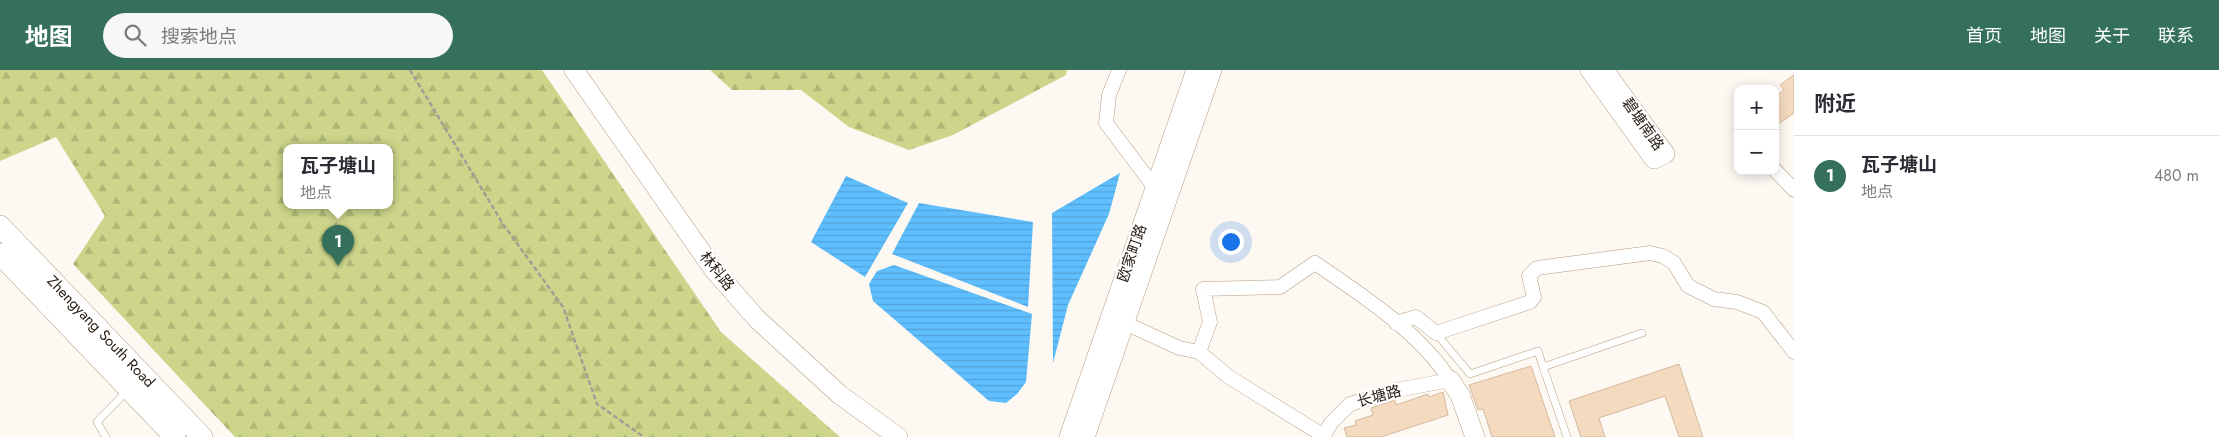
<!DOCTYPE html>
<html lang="zh">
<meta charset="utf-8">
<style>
body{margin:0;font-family:Jost,"Noto Sans SC",sans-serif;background:#f7f7f7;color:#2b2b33}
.controls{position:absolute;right:15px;top:15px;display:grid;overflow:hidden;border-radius:10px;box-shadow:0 2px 12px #0003}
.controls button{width:45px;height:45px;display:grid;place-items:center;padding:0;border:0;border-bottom:1px solid #e1e1e2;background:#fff;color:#2b2b33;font:25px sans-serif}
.you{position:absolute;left:1230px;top:171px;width:18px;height:18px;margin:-12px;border:4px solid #fff;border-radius:50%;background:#1a73e8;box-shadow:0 0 0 8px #1a73e833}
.badge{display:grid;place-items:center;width:32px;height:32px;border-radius:50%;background:#34705b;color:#fff;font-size:16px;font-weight:700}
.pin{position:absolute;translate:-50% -41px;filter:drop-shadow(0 1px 2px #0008)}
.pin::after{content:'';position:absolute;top:26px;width:18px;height:15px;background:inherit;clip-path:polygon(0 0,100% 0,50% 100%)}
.popup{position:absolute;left:283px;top:74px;width:110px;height:65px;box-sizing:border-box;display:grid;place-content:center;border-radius:10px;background:#fff;filter:drop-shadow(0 1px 4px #0005);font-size:16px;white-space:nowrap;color:#7c7c81}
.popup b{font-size:19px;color:#2b2b33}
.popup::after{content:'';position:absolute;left:50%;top:100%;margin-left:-10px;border:10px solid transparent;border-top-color:#fff}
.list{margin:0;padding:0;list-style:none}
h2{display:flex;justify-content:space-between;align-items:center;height:65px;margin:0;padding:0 20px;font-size:21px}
h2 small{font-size:16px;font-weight:400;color:#7c7c81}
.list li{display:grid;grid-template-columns:32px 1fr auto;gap:15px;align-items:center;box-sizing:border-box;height:80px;padding:0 20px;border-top:1px solid #e1e1e2}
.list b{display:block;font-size:19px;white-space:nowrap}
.list p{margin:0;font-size:16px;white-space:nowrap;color:#7c7c81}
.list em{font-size:16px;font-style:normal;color:#7c7c81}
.icon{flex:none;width:28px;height:28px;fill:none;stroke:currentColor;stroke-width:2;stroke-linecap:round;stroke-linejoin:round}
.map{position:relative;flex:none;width:1794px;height:367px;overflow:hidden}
header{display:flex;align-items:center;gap:30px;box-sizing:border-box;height:70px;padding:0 25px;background:#34705b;color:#fff}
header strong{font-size:24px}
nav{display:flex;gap:28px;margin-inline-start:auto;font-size:18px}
.search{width:350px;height:45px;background:#f7f7f7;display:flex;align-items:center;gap:12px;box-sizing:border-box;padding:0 18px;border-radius:28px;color:#7c7c81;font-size:19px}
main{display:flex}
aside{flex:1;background:#fff}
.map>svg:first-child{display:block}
.forest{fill:url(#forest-firs);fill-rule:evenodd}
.water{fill:url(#water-rules)}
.building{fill:#f4dbbf;stroke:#d3ba9f}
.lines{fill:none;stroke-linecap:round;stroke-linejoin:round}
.lane-casing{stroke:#b49c82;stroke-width:8}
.street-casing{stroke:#b49c82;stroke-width:15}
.secondary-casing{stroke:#b49c82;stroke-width:20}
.primary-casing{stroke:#b49c82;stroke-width:22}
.path{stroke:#a49d95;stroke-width:2.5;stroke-dasharray:5 2.5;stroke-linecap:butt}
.lane{stroke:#fff;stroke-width:7}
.street{stroke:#fff;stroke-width:14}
.secondary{stroke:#fff;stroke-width:19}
.primary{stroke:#fff;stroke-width:21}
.labels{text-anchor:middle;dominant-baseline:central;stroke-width:4.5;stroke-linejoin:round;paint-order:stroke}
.street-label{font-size:15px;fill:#292016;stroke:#fff}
</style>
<header>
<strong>地图</strong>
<div class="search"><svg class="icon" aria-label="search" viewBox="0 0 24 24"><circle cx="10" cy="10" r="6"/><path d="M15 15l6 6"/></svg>搜索地点</div>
<nav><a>首页</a><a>地图</a><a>关于</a><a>联系</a></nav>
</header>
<main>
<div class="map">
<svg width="1794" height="367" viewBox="0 0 1794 367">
<defs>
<pattern id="forest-firs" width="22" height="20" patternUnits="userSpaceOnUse" patternTransform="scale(1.25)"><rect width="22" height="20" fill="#ccd58a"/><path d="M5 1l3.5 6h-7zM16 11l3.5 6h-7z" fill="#afb776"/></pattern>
<pattern id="water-rules" width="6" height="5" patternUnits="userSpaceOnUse" patternTransform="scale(1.25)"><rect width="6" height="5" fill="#5ebefe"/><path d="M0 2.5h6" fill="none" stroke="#52a3d9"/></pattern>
</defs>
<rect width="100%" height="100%" fill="#fdf8f2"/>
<path class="forest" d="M0 0H542L721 262 840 367H235L73 194 105 146 56 67 0 91ZM389 77V135H287V77Z
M710 0H1067L1066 5 953 65 909 80 849 57 801 20H732Z"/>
<path class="water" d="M1120 103 1109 144 1068 235 1053 293 1052 143Z
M846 106 908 133 865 207 811 172Z
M919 133 1033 152 1028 237 892 184Z
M894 195 1032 244 1026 312 1017 324 1006 333 989 331 873 231 869 214 877 201Z"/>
<path class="building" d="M1794 5V43L1775 56V27L1784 20 1780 15Z
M1679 294 1703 367H1679L1665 326 1599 348 1605 367H1581L1569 331Z
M1531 296 1555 367H1492L1483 339 1478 340 1469 315Z
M1443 322 1448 345 1381 367H1347L1344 358 1356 355 1355 351 1373 345 1371 338 1395 330 1396 335 1428 324 1429 327Z"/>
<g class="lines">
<g class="lane-casing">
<path id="lane" d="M1436 263 1470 304 1538 281 1543 297
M106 367 97 352 127 321
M1567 367 1543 297 1642 263"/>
</g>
<g class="street-casing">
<path id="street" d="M1119 0 1109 25 1106 53 1155 118
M1775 100 1794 120
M1125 253 1179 278 1199 282 1229 307 1324 366
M1396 253 1416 247 1436 263 1530 232 1534 227 1529 206 1537 198 1650 183 1663 186 1674 193 1688 216 1714 229 1737 232 1763 242 1794 282
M1199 282 1210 252 1203 219 1280 217 1315 193C1362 225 1419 262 1450 310L1397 320 1350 334 1331 353 1323 367"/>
</g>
<g class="secondary-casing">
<path id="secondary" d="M574 0 714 200 757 249 840 325 898 367
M1590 0 1654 89 1665 84 1604 0
M1450 310 1460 325 1475 367
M1069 367 1196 0
M1085 367 1212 0"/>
</g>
<g class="primary-casing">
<g id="primary">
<path id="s1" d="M0 156 202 367"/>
<path d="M0 184 175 367"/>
</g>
</g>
<path class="path" d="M410 0 503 154 563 237 597 334 644 367"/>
<use href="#lane" class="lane"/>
<use href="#street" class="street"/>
<use href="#secondary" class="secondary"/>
<use href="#primary" class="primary"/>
</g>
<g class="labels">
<g class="street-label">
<text transform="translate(1643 54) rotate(55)">碧塘南路</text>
<text transform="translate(1132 183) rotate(-71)">欧家町路</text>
<text transform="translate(717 201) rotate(51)">林科路</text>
<text stroke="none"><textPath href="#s1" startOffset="146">Zhengyang South Road</textPath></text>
<text transform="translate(1379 326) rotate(-15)">长塘路</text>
</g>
</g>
</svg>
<div class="controls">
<button>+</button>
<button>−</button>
</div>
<div class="you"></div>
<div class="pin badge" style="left:338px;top:196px">1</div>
<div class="popup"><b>瓦子塘山</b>地点</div>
</div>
<aside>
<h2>附近<small></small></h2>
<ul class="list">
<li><span class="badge">1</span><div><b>瓦子塘山</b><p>地点</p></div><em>480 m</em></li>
</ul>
</aside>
</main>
